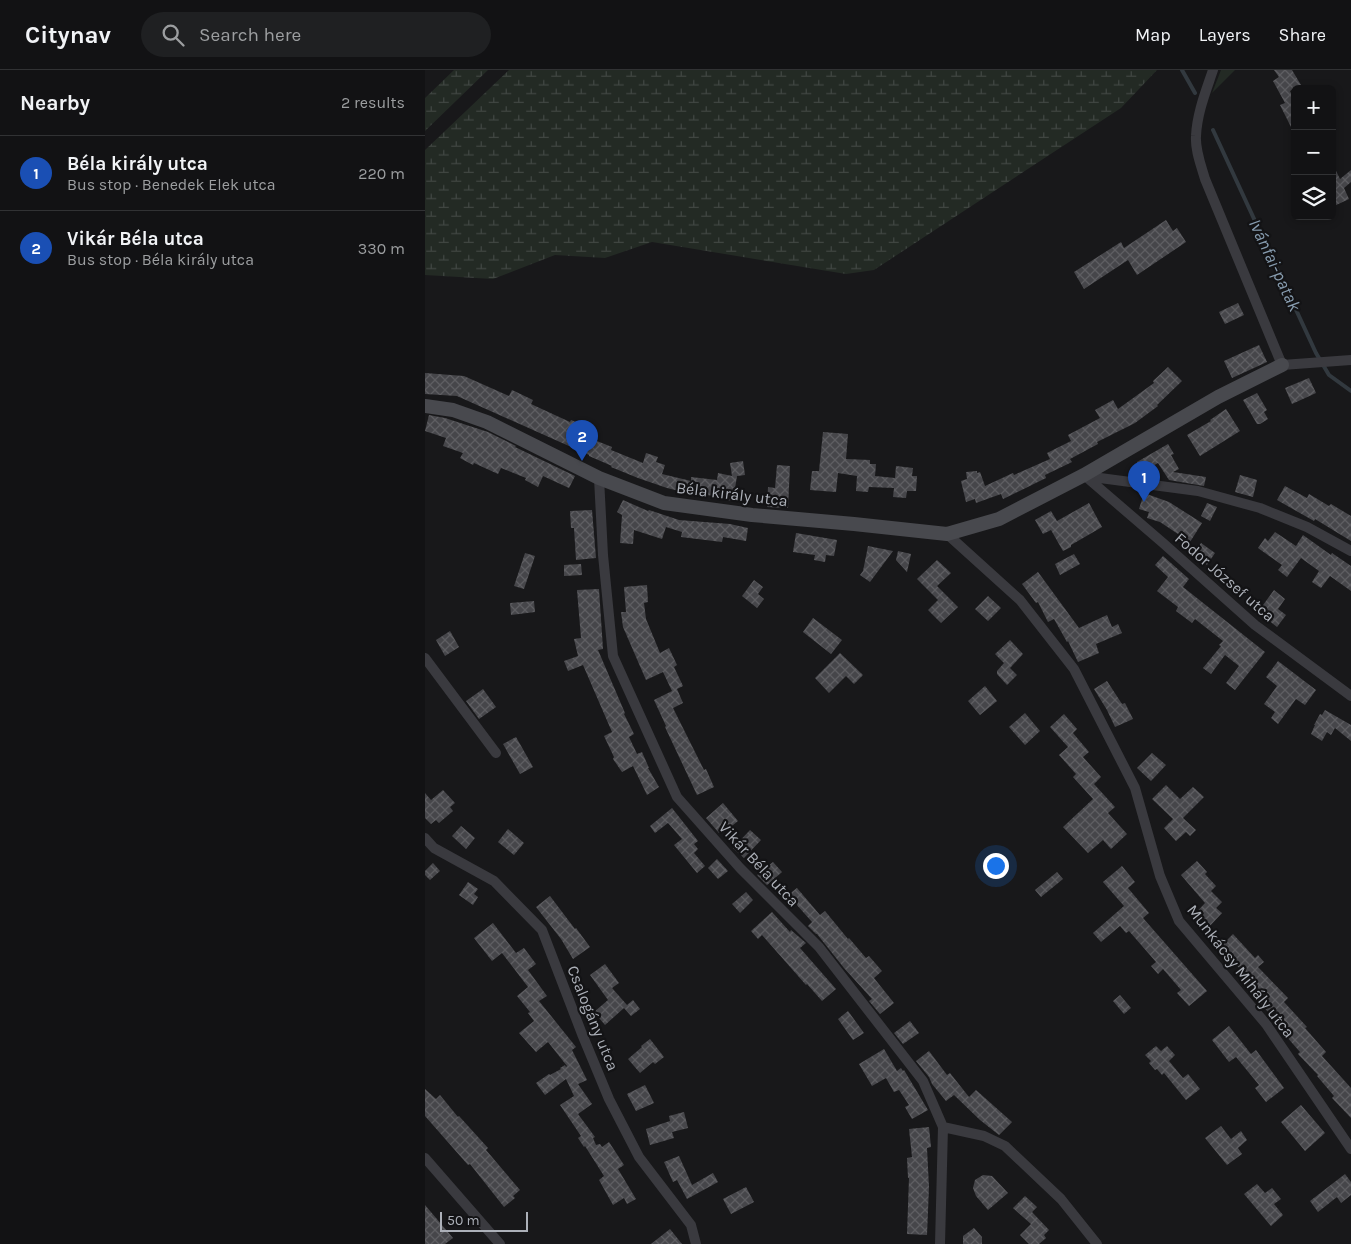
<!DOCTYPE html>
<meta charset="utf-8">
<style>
body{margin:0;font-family:Karla,sans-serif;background:#1f2022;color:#f1f3f6}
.controls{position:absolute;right:15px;top:15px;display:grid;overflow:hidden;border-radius:8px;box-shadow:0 2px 8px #0003}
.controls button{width:45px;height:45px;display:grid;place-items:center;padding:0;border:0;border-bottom:1px solid #313234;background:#121214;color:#f1f3f6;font:25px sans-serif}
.scale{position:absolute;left:15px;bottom:12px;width:88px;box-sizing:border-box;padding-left:5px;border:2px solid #acb0b8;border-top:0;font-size:14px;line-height:18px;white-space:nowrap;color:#acb0b8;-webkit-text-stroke:4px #131315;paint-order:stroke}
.you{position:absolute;left:570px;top:795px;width:18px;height:18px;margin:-12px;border:4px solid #fff;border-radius:50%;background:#1a73e8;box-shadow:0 0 0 8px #1a73e833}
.badge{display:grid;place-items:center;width:32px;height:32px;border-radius:50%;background:#ea580c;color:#fff;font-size:16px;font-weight:700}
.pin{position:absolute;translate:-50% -41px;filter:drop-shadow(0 1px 2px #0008)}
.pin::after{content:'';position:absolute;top:26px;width:18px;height:15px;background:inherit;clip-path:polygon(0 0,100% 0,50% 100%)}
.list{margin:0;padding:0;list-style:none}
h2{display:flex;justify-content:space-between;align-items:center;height:65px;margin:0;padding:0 20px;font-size:21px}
h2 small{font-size:16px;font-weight:400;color:#9c9ea0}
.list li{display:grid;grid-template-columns:32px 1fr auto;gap:15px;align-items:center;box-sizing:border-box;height:75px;padding:0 20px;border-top:1px solid #313234}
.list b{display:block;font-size:19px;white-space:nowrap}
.list p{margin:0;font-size:16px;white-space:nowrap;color:#9c9ea0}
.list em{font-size:16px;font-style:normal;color:#9c9ea0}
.icon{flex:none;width:28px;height:28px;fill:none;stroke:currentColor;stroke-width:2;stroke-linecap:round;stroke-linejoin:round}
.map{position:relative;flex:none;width:926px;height:1174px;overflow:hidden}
header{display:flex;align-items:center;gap:30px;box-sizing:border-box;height:70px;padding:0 25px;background:#121214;border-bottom:1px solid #313234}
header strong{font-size:24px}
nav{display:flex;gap:28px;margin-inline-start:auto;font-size:18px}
.search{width:350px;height:45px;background:#1f2022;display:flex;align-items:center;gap:12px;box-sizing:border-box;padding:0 18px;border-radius:28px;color:#9c9ea0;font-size:19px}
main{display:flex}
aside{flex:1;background:#121214}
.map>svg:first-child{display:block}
.wetland{fill:url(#wetland-marsh)}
.garden{fill:#232a24}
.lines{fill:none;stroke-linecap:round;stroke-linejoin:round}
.stream{stroke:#32393f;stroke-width:4}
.building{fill:url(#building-cross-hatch)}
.street{stroke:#3a3a3f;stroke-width:10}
.secondary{stroke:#48494e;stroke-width:14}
.labels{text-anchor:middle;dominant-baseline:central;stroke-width:4.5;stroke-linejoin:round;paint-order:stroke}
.street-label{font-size:16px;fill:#acb0b8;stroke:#131315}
.water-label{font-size:18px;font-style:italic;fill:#879caf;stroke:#131315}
</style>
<header>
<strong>Citynav</strong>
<div class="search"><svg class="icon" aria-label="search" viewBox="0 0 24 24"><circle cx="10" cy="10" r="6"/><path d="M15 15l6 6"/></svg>Search here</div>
<nav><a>Map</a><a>Layers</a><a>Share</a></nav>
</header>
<main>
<aside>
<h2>Nearby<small>2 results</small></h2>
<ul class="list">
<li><span class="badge" style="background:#1a4fb4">1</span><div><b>Béla király utca</b><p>Bus stop · Benedek Elek utca</p></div><em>220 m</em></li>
<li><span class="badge" style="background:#1a4fb4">2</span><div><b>Vikár Béla utca</b><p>Bus stop · Béla király utca</p></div><em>330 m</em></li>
</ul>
</aside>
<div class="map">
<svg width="926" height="1174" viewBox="0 0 926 1174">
<defs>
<pattern id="wetland-marsh" width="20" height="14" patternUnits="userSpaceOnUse" patternTransform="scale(1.25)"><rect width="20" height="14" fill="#232a24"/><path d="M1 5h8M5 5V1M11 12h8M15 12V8" fill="none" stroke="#404642"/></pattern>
<pattern id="building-cross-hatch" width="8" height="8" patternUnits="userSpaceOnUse" patternTransform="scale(1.25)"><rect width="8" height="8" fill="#46464a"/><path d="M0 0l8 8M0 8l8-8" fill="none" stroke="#5e5e62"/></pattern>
</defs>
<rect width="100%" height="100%" fill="#18181a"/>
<path class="wetland" d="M29 0H63L0 61V28Z
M84 0H732L696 38 449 200 421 204 227 172 180 188 130 185 68 209 0 205V80Z"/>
<path class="garden" d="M796 0H810L787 23Z"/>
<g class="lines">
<path class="stream" d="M757 0 770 23
M788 60 891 283 904 305 926 321"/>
</g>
<path class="building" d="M849 0H867L876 15 865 21 869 29 870 28V65L855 35 860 33 848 11 854 7Z
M907 93 915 109 926 100V112L919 118 924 129 907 137Z
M741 150 748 161 752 158 761 172 712 205 703 190 659 219 649 202 696 172 699 178Z
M813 233 819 245 800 254 794 242Z
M834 275 842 292 807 308 799 291Z
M743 297 757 311 732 335 733 336 710 353 672 372 673 374 645 389 647 392 620 405 621 408 578 429 576 424 551 433 550 429 541 432 536 411 542 409 541 402 552 401V403L555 402 560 416 588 403 589 405 625 389 622 383 646 371 643 365 675 348 670 340 688 330 693 339 729 313 728 311Z
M0 303 39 306 84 326 87 320 108 330 106 334 145 352 146 350 156 354 152 363 187 377 186 380 218 393 221 383 233 387 231 392 240 395 237 404 266 411V407L292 410 293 403 307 406 305 393 318 391 320 405 312 406 308 431 289 428V426L254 421 242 418 213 408 186 397 187 396 164 386V385L32 326 0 324Z
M884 308 891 323 867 334 860 318Z
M832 323 842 340 839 342 843 349 835 354H832L818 330Z
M801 339 815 361 775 386 762 365 786 351 785 350Z
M4 345 20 348 63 362 91 376 90 377 150 406 144 418 118 406 113 417 100 410 101 408 76 398 73 404 49 393 48 395 35 388 38 383 18 376 21 368 0 361Z
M398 362 423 364 421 389 445 390V394H451L450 406 470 408 471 396 488 398 487 406H492L491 421H482L481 428 468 427 469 418 444 417 443 422 431 421 432 406 413 403 411 422 385 420 387 401H394Z
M743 374 749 384 746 385 754 399 748 402 781 407 779 416 744 410 733 393 717 402 712 392Z
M352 395 365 396 363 438 342 437 343 417 350 418Z
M815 405 832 410 828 427 810 422Z
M860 416 882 428 884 424 904 436 906 434 926 446V471L890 449 889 451 852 430Z
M719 423 744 432 777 453 765 472 735 452 722 448 724 442 714 439Z
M198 430 223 441 224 440 254 450 305 454 323 458 321 471 298 467 297 472 256 467 257 462 241 457 237 469 209 460 208 474 195 473 197 445 192 442Z
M664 433 677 457 646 475V477L638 481 626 460 618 464 610 450 626 441 632 451Z
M782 433 792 437 785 451 776 446Z
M167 440 171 488 151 490 149 458H146L145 441Z
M850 462 871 476 878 465 906 485 907 483 926 496V521L905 506 896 518 887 512 894 501 876 488 862 507 853 500 857 495 833 478 840 468 843 471Z
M371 463 412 470 409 486 401 485 400 492 389 490 390 485 368 482Z
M776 473 790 483 782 495 768 485Z
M443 476 468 481 445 512 435 505 438 501Z
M473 481 486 484 482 502 471 490Z
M100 483 110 486 99 519 89 516Z
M649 484 655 494 635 505 630 494Z
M738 486 764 509 758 517 840 582 810 620 801 613 814 596 800 585 786 604 778 598 796 576 794 575 798 571 770 549 767 553 751 541 753 537 732 521 743 507 730 495Z
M512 490 526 503 512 516 533 537 516 553 503 540 513 530 492 509Z
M156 494 157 505 139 506V495Z
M613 502 654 558 682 545 687 557 693 554 697 563 671 574 674 583 653 592 643 571 642 572 629 549 623 552 613 532 611 533 597 514Z
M329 510 338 517 333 524 339 529 332 538 317 526Z
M222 515 223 532 219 533 221 549 235 583 244 578 252 595 249 597 258 616 252 619 258 633 248 638 279 700 281 699 289 717 272 725 240 657 241 656 229 630 247 621 238 602 221 610 198 557 196 542H201L199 517Z
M174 519 178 579 173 580 200 643 199 644 209 664 204 667 212 684 217 682 224 698H223L234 717 222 725 208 696 197 702 188 689 189 687 179 666 187 662 158 595 143 601 139 591 153 586 149 569 156 568 152 520Z
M849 520 860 529 853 539 861 545 852 557 833 542Z
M563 526 576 538 563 551 550 539Z
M109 531 110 542 86 545 85 533Z
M388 548 417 570 406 584 378 562Z
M25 561 34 577 20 586 11 570Z
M585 570 598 584 585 598 592 605 582 615 572 604V601L579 593 570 584Z
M415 583 438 605 429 614 421 606 404 623 390 608Z
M853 591 891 620 880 635 871 629 853 654 846 648 850 642 839 634 852 616 841 607Z
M682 611 697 634 700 633 708 649 690 657 682 640 669 619Z
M560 616 572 631 555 645 543 631Z
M58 619 71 637 54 649 41 631Z
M900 640 926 655V671L910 658 906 665 902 662 897 671 886 664 890 655H889L895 644 897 645Z
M600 643 615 661 600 675 584 657Z
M639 644 652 659 648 663 664 682 658 687 676 707 669 714 690 737 683 743 702 764 686 779 678 770 663 783 638 757 668 729 648 707 651 704 634 685 643 677 625 657Z
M91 667 108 697 95 704 78 674Z
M727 683 741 695 726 711 712 698Z
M741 715 755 729 768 717 779 727 758 748 771 760 765 766 761 762 751 771 739 758 748 749 727 729Z
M18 720 30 733 25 737 28 741 14 753 11 750 6 754 0 748V723L6 730Z
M298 733 313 751 298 763 297 761 294 763 281 748Z
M247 738 273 771 269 774 273 779 269 783 280 796 272 803 249 775 257 769 243 753 230 763 225 756Z
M36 756 50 768 41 779 27 766Z
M83 759 99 773 89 785 73 772Z
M325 760 336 770 319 788 308 778Z
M292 789 303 801 293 809 283 798Z
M772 791 782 802 780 804 791 816 786 821 797 832 791 838 797 843 782 859 768 846 780 833 756 805Z
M348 792 357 802 342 815 332 805Z
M8 793 15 801 5 810 0 805V801Z
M697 796 710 812 703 818 724 843 718 848 782 921 764 936 752 923 756 920 738 899 733 904 726 896 731 892 704 861 701 863 695 856 676 872 668 863 699 836 678 812Z
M632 802 638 809 616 827 610 820Z
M43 812 53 819 49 824 53 827 48 835 34 825Z
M372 818 395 845 400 841 423 869 424 868 441 888 444 886 457 901 449 908 469 933 455 944 444 931 447 929 419 898 392 864H391L383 856 387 852 363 825Z
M321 822 328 830 315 843 307 834Z
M125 826 150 859 151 858 165 877 148 889 136 869 111 837Z
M347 842 365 862 366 860 381 873 375 878 411 919 397 931 382 914 381 915 337 865 333 869 326 861Z
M68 853 91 883 99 878 111 894 103 900 122 926 114 931 151 977 147 980 162 1010 153 1014 167 1034 153 1044 170 1067 168 1068 171 1075 175 1074 177 1077 184 1072 199 1095 193 1099 211 1129 202 1134 199 1128 188 1135 174 1110 179 1106 160 1076 159 1077 153 1068 156 1066 135 1035 149 1026 141 1009 120 1025 111 1013 124 1004 125 1005 136 999 135 998 140 995 141 997 142 996 123 972 111 982 94 963 109 951 103 943 105 942 92 926 103 917 77 883 67 891 49 868Z
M808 864 830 888 833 885 839 892 833 897 863 928 859 932 882 957 880 958 901 982 897 986 926 1018V1048L907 1028 909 1026 892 1006 893 1005 873 984 875 982 854 958 856 956 833 931 838 928 814 902 816 900 795 877Z
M180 894 194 913 187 918 202 935 208 930 215 939 206 946 199 938 180 955 169 942 183 930 165 905Z
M695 925 706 938 699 944 688 931Z
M423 941 439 963 428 970 413 949Z
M485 951 494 963 478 974 469 963Z
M804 956 826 984 831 980 859 1018 841 1032 830 1018 834 1015 811 987 804 992 787 970Z
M225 969 239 987 230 994 228 992 215 1003 203 989 217 977 216 976Z
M731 976 736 981 742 976 750 985 744 991 758 1008 763 1004 775 1019 761 1030 739 1003 737 1005 732 999 730 1000 724 993 726 991 720 985Z
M459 979 472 1001 476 998 478 1001 479 1000 503 1040 487 1049 480 1037 484 1035 474 1020 469 1022 461 1008 447 1016 434 994Z
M504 981 522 1005 525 1003 544 1027 551 1020 587 1052 574 1065 555 1050 529 1025 521 1031 507 1014 504 1007 491 991Z
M220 1015 229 1033 211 1041 202 1024Z
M0 1019 11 1029 15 1025 33 1047 34 1046 63 1078 61 1080 95 1120 88 1126 90 1128 79 1137 45 1094 43 1095 0 1046Z
M876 1035 900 1063 880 1081 856 1052Z
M259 1042 263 1058 247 1062 249 1068 225 1075 221 1059 245 1051 244 1046Z
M796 1056 806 1069 816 1061 822 1070 813 1078 817 1084 802 1095 780 1068Z
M504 1057 506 1077 502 1078 504 1117 502 1165 482 1164 484 1108H483L482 1088 487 1087 484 1059Z
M254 1086 267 1115 288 1103 293 1112 262 1129 252 1110 248 1112 239 1092Z
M920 1104 926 1112V1125L916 1133 912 1127 893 1142 885 1131Z
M558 1105 567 1106 583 1123 563 1140 551 1126 548 1118 550 1110Z
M832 1114 840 1123 847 1118 856 1129 849 1134 858 1145 846 1156 819 1124Z
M321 1117 329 1132 306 1144 298 1129Z
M600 1126 612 1137 607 1142 624 1160 619 1165 621 1168 614 1174H604L595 1165 606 1154 588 1138Z
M0 1135 28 1168 20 1174H0Z
M549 1158 557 1167V1174H538V1166Z
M245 1159 257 1174H226Z"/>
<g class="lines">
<path class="street" d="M788 0C781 21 772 43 771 66 770 80 776 95 780 109L857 295 926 290
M659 405 738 473 830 555 926 626
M660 406 773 421 835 438 882 457 926 481
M174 408 178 485 188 586 252 727 315 798 394 877 498 1011 518 1057 515 1174
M522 464 595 530 649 599 710 718 735 806 754 851 841 954 926 1079
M0 588 71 683
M0 768 9 778 69 811 117 860 157 964 184 1029 214 1087 266 1155 271 1174
M518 1057 559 1066 580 1076 636 1129 672 1174
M0 1088 75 1174"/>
<path class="secondary" d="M0 336 28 340 62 352 174 408 239 433 327 445 429 454 522 464 574 449 659 405 793 327 857 295"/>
</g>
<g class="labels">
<g class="street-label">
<text transform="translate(307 424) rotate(7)">Béla király utca</text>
<text transform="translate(800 507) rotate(41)">Fodor József utca</text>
<text transform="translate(334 794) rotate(47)">Vikár Béla utca</text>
<text transform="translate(816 901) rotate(52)">Munkácsy Mihály utca</text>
<text transform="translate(168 948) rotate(68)">Csalogány utca</text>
</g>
<g class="water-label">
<text transform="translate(850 195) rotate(65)">Ivánfai-patak</text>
</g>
</g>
</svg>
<div class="controls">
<button>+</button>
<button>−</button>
<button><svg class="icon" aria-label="layers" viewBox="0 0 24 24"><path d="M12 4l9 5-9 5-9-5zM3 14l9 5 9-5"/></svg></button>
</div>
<div class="scale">50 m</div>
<div class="you"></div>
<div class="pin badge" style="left:719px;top:432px;background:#1a4fb4">1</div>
<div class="pin badge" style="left:157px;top:391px;background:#1a4fb4">2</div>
</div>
</main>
